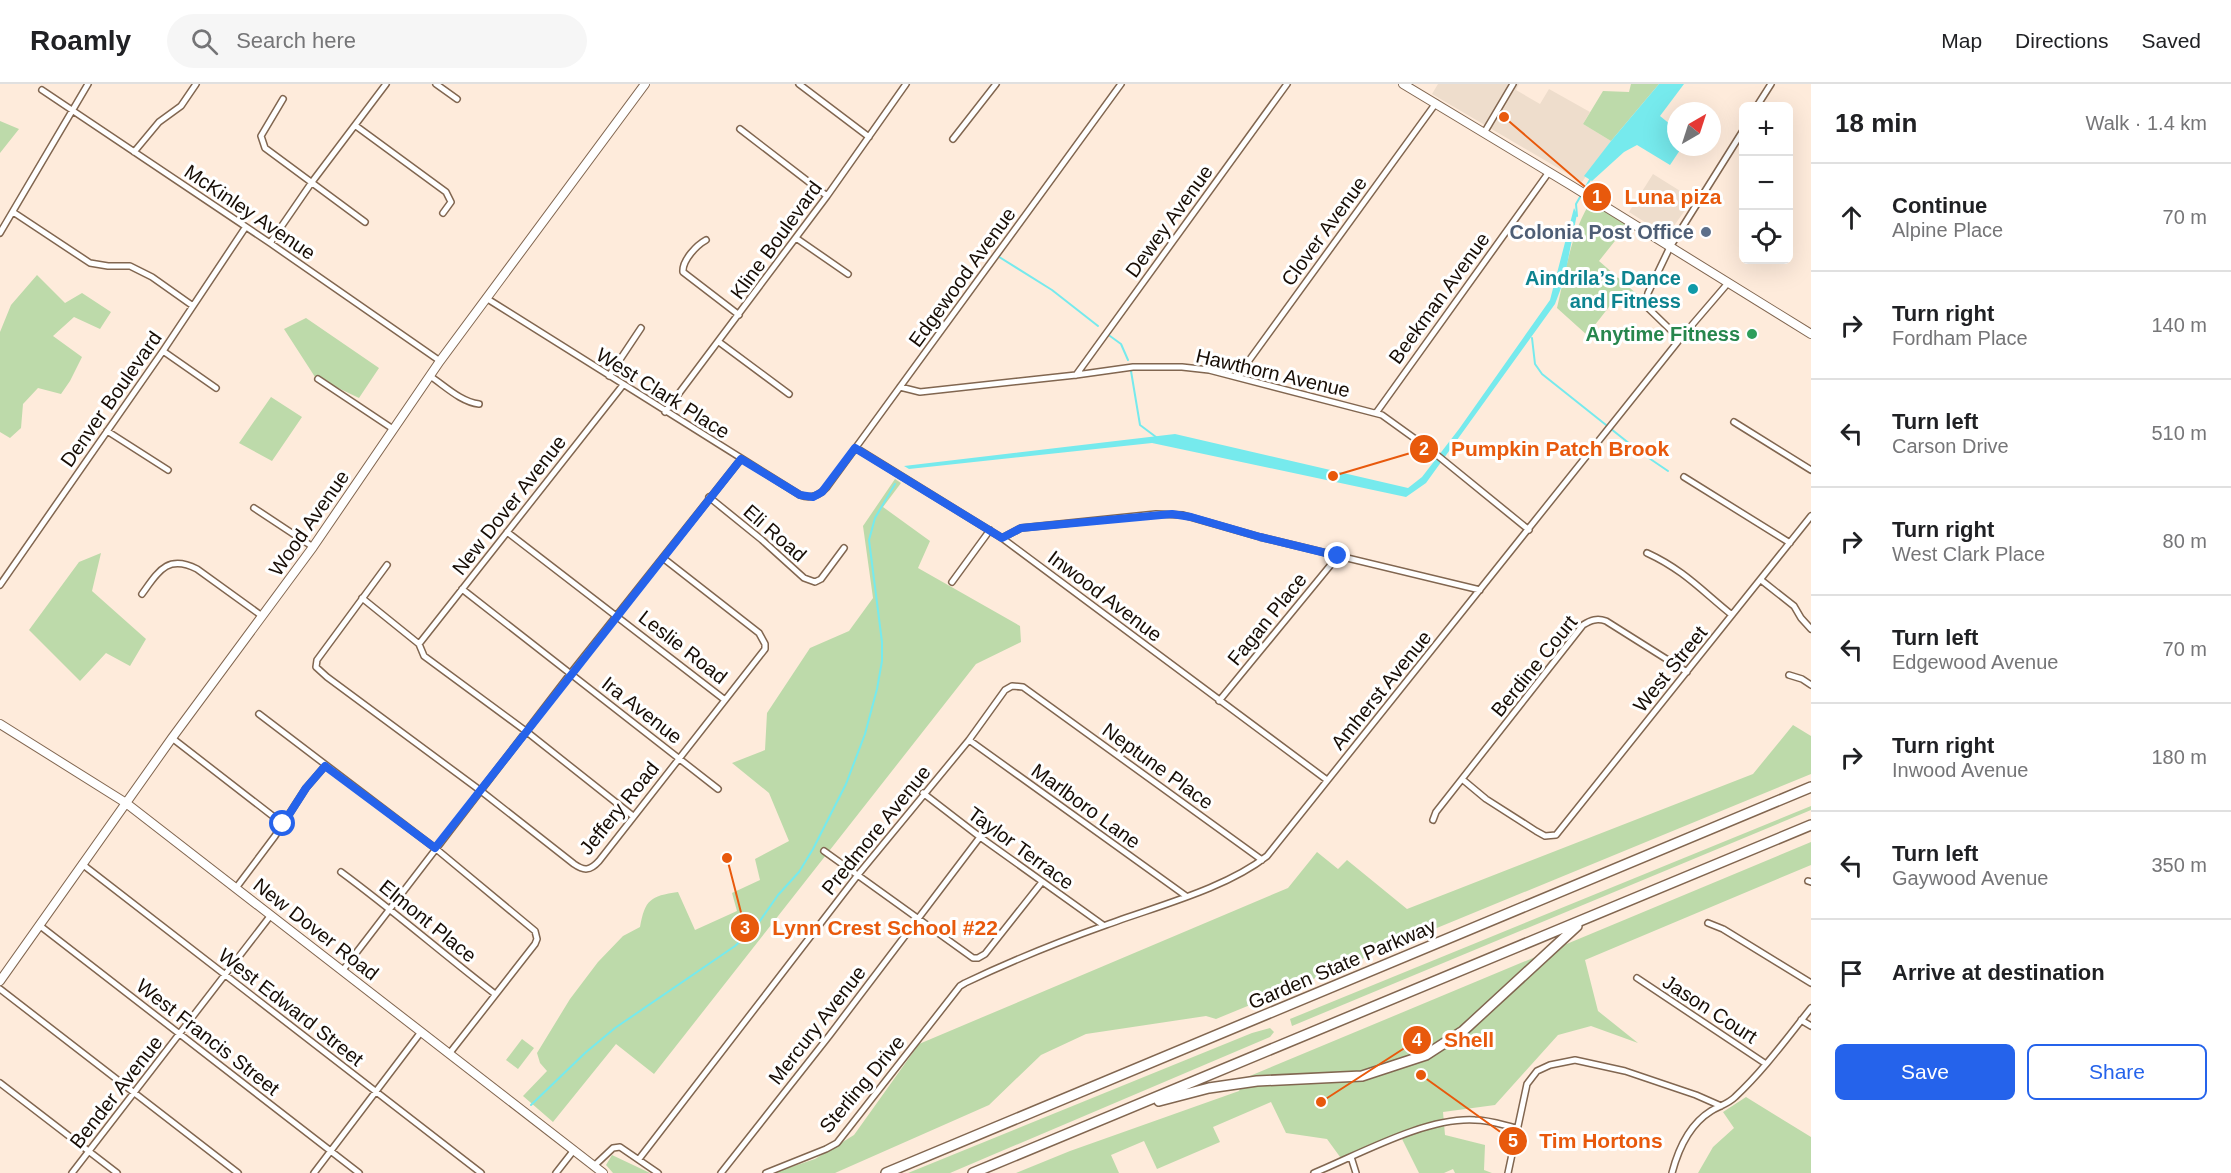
<!DOCTYPE html>
<meta charset="utf-8">
<style>
body{margin:0;font-family:Helvetica,sans-serif;background:#f6f6f6;color:#202124}
.controls{position:absolute;right:18px;top:18px;display:grid;overflow:hidden;border-radius:9px;box-shadow:0 6px 24px #0002}
.controls button{width:54px;height:54px;display:grid;place-items:center;padding:0;border:0;border-bottom:2px solid #e0e0e0;background:#fff;color:#202124;font:30px sans-serif}
.compass{position:absolute;left:1667px;top:18px;width:54px;height:54px;border-radius:50%;background:#fff;box-shadow:0 6px 24px #0002;rotate:39deg}
.stop{position:absolute;width:18px;height:18px;margin:-14px;border:4px solid #2563eb;border-radius:50%;background:#fff}
.stop.end{background:#2563eb;border-color:#fff;box-shadow:0 2px 6px #0008}
.list{margin:0;padding:0;list-style:none}
h2{display:flex;justify-content:space-between;align-items:center;height:78px;margin:0;padding:0 24px;font-size:26px}
h2 small{font-size:20px;font-weight:400;color:#757577}
.list li{display:grid;grid-template-columns:39px 1fr auto;gap:18px;align-items:center;box-sizing:border-box;height:108px;padding:0 24px;border-top:2px solid #e0e0e0}
.list b{display:block;font-size:22px;white-space:nowrap}
.list p{margin:0;font-size:20px;white-space:nowrap;color:#757577}
.list em{font-size:20px;font-style:normal;color:#757577}
.actions{display:flex;gap:12px;padding:18px 24px}
.actions a{flex:1;padding:14px 0;border:2px solid #2563eb;border-radius:9px;text-align:center;font-size:21px;color:#2563eb}
.actions .main{background:#2563eb;color:#fff}
.icon{flex:none;width:33px;height:33px;fill:none;stroke:currentColor;stroke-width:2;stroke-linecap:round;stroke-linejoin:round}
.map{position:relative;flex:none;width:1811px;height:1089px;overflow:hidden}
header{display:flex;align-items:center;gap:36px;box-sizing:border-box;height:84px;padding:0 30px;background:#fff;border-bottom:2px solid #e0e0e0}
header strong{font-size:28px}
nav{display:flex;gap:33px;margin-inline-start:auto;font-size:21px}
.search{width:420px;height:54px;background:#f6f6f6;display:flex;align-items:center;gap:15px;box-sizing:border-box;padding:0 21px;border-radius:33px;color:#757577;font-size:22px}
main{display:flex}
aside{flex:1;background:#fff}
.map>svg:first-child{display:block}
.commercial{fill:#edc}
.green{fill:#bddaaa}
.water{fill:#76eaed}
.lines{fill:none;stroke-linecap:round;stroke-linejoin:round}
.stream{stroke:#76eaed;stroke-width:2}
.street-casing{stroke:#816650;stroke-width:8}
.secondary-casing{stroke:#816650;stroke-width:10}
.highway-casing{stroke:#816650;stroke-width:12}
.street{stroke:#fff;stroke-width:5}
.secondary{stroke:#fff;stroke-width:8}
.highway{stroke:#fff;stroke-width:9}
.route{stroke:#2563eb;stroke-width:8}
.service-dot{fill:#5c6f8a;stroke:#fff;stroke-width:2}
.culture-dot{fill:#0f9aa8;stroke:#fff;stroke-width:2}
.leisure-dot{fill:#2e9e5b;stroke:#fff;stroke-width:2}
.labels{text-anchor:middle;dominant-baseline:central;stroke-width:6;stroke-linejoin:round;paint-order:stroke}
.street-label{font-size:20px;fill:#170d05;stroke:#fff}
.service-label{font-size:20px;font-weight:bold;fill:#4e5e75;stroke:#fff;text-anchor:end}
.culture-label{font-size:20px;font-weight:bold;fill:#0d838f;stroke:#fff;text-anchor:end}
.leisure-label{font-size:20px;font-weight:bold;fill:#27864d;stroke:#fff;text-anchor:end}
.leader{fill:none;stroke:#e8590c;stroke-width:2}
.callout-dot{fill:#e8590c;stroke:#fff;stroke-width:2}
.mark-label{font-size:18px;text-anchor:middle;font-weight:bold;fill:#fff}
.callout-label{font-size:21px;text-anchor:middle;font-weight:bold;fill:#e8590c;stroke:#fff;stroke-width:6;stroke-linejoin:round;paint-order:stroke}
</style>
<header>
<strong>Roamly</strong>
<div class="search"><svg class="icon" aria-label="search" viewBox="0 0 24 24"><circle cx="10" cy="10" r="6"/><path d="M15 15l6 6"/></svg>Search here</div>
<nav><a>Map</a><a>Directions</a><a>Saved</a></nav>
</header>
<main>
<div class="map">
<svg width="1811" height="1089" viewBox="0 0 1811 1089">
<rect width="100%" height="100%" fill="#feebdb"/>
<path class="commercial" d="M1438 0H1519L1516 6 1540 20 1549 5 1590 28 1583 40 1611 57 1582 98 1432 10Z
M1653 90 1693 115 1671 146 1662 149 1629 128Z"/>
<path class="green" d="M1631 0H1659L1611 57 1583 40 1603 7 1629 8Z
M0 37 19 45 0 69Z
M1593 114 1630 138 1599 177 1646 218 1648 224 1616 214 1587 251 1557 224C1566 186 1571 147 1593 114Z
M37 191 65 219 82 209 111 228 100 245 74 233 53 252 82 273 70 297 61 310 38 304 23 320 21 344 10 354 0 348V248L11 221Z
M306 234 379 284 359 314 315 293 284 245Z
M271 313 302 333 272 377 239 359Z
M895 395 901 399 883 423 930 457 918 484 1020 542 1021 558 976 580 654 990 616 960 553 1038 523 1012 547 987 540 979 537 969 570 915 598 878 623 852 640 843C645 816 650 812 678 808L695 846 737 827 732 809 760 796 755 775 789 757 769 709 732 679 765 666 767 629 810 564 849 547 873 514 863 442Z
M101 469 92 507 146 555 130 582 106 569 80 597 29 546 79 478Z
M1793 641 1811 652V690L1216 935 1206 932 1086 950 1041 971 989 1021 835 1089H773L815 1075 854 1051 919 960 1288 804 1317 768 1338 785 1347 776 1407 825 1753 690Z
M1811 722V726L1292 942 1290 935Z
M1811 758V781L1585 876 1598 927 1638 959 1591 942 1558 951 1495 1021 1443 1028 1445 1051 1485 1061 1484 1086 1492 1089H1455L1453 1085 1444 1089H1419L1401 1053 1343 1077 1327 1055 1286 1049 1271 1018 1213 1043 1220 1058 1157 1085 1144 1057 1111 1071 1119 1089H1016L1070 1067 1239 1007 1245 994Z
M1270 944 1274 948 1270 953 950 1089H908L1252 949Z
M522 955 534 964 518 985 506 976Z
M1746 1013 1811 1053V1089H1698L1713 1063 1734 1044 1723 1028Z
M612 1071 650 1089H613L606 1081Z"/>
<path class="water" d="M1659 0H1684L1660 32 1676 45V63H1682L1670 81 1637 61 1624 68 1592 97 1584 92 1611 57Z
M1574 124 1577 130 1564 196 1555 220 1426 399 1406 413 1152 359 909 385 904 382 1175 350 1408 404 1422 393 1459 345 1550 216Z"/>
<g class="lines">
<path class="stream" d="M1577 132 1576 120 1591 94
M996 171 1052 206 1098 242
M1110 252 1121 260 1128 276
M1532 254 1535 280 1542 290 1640 368 1668 387
M1131 287 1140 341 1156 353
M531 1021 585 969 615 944 735 862 755 844 778 811 799 788 813 765 846 700 865 650 877 605 882 577V558L869 456 875 434 895 400"/>
<g class="street-casing">
<path id="street" d="M436 0 457 15
M799 0 869 53
M42 6 270 159 440 277
M283 15 261 52 265 64 365 138
M1757 22 1771 0
M356 42 446 108 451 118 443 129
M740 45 827 112
M1484 49 1513 0
M953 55 996 0
M134 68 159 38 181 22 196 0
M13 128 90 179 108 182H130L152 193 193 222
M0 149 88 0
M796 154 848 190
M706 156C697 161 682 176 683 188L739 231
M270 159 312 98 386 0
M486 214 800 411C811 415 819 412 827 403L1121 0
M1680 255 1648 224 1646 218 1648 209 1670 163 1744 45
M719 258 789 310
M163 267 216 304
M1076 291 1287 0
M430 292C445 302 461 318 479 320
M609 292 641 244
M1237 293 1436 19
M318 295 393 345
M900 303 920 308 1076 291 1133 283H1182L1209 286 1382 331 1432 367 1529 446
M665 328 827 112 906 0
M1376 329 1549 88
M1734 338 1811 386
M107 347 168 386
M856 364 1002 454 1327 696
M1684 393 1790 459
M709 413 762 456 804 494 815 498 821 495 844 464
M254 424 313 463
M507 448 725 616
M1002 454 1021 444 1156 430 1183 431 1260 453 1480 506
M1647 469C1684 486 1702 507 1732 531
M387 481 317 576 316 583 327 593 481 707 574 780C584 787 590 787 599 777L765 565V560L759 549 663 474
M1761 496 1794 522 1801 534 1811 545
M952 498 990 446
M0 501 163 267 245 144
M462 505 718 705
M142 510C158 488 167 470 197 485L262 532
M362 514 419 560 424 572 527 648 633 732
M419 560 623 301
M1789 591 1802 595 1811 601
M1219 617 1338 472
M259 630 435 764 535 847 537 855 535 860 449 970
M172 654 283 740
M969 656 1186 812
M1462 695 1486 715 1536 747 1545 752 1556 751 1811 432
M923 709 980 753 1103 841
M1433 736 1436 728 1583 541C1591 536 1597 534 1606 537L1687 588
M824 767 973 874H978L985 870 1042 798
M82 780 481 1089
M341 788C394 827 443 870 495 910
M1808 797 1811 798
M236 804 275 752 306 704 325 682
M1708 839 1723 845 1811 899
M39 841 359 1089
M343 886 571 589 741 375
M1637 894 1766 980
M0 905 238 1089
M1801 936 1811 942
M0 999 117 1089
M1351 1073 1356 1089
M639 1075 857 792 969 656 1005 606 1012 602 1023 603 1262 776
M595 1081 613 1064 620 1063 658 1089
M72 1089 271 831
M314 1089 421 948
M556 1089 574 1066
M721 1089 829 952 980 753
M766 1089 826 1065 837 1059 960 902 965 899C1011 877 1058 858 1106 841 1157 822 1225 805 1267 772L1680 255 1728 199
M1314 1089C1360 1070 1426 1033 1475 1036 1489 1036 1503 1041 1516 1044
M1508 1089 1527 1000 1537 987 1550 981 1575 976 1625 987 1696 1011 1721 1022
M1672 1089C1678 1066 1690 1040 1711 1027 1719 1022 1728 1020 1735 1013 1764 986 1787 954 1811 924"/>
</g>
<g class="secondary-casing">
<path id="secondary" d="M1403 0 1572 102 1811 250
M0 640 126 719 603 1089
M0 897 172 654 313 463 440 277 645 0"/>
</g>
<g class="highway-casing">
<path id="highway" d="M1159 1017 1209 1004 1257 997 1362 992 1426 971 1463 947 1577 842
M886 1089 1811 703
M973 1089 1811 741"/>
</g>
<use href="#street" class="street"/>
<use href="#secondary" class="secondary"/>
<use href="#highway" class="highway"/>
</g>
<g class="lines">
<path class="route" d="M283 740 306 704 325 682 435 764 741 375 800 411 813 413 822 408 855 364 1002 454 1021 444 1172 430 1191 433 1260 453 1338 472"/>
</g>
<circle class="service-dot" cx="1706" cy="148" r="6"/>
<circle class="culture-dot" cx="1693" cy="205" r="6"/>
<circle class="leisure-dot" cx="1752" cy="250" r="6"/>
<g class="labels">
<g class="street-label">
<text transform="translate(250 128) rotate(34)">McKinley Avenue</text>
<text transform="translate(1169 137) rotate(-54)">Dewey Avenue</text>
<text transform="translate(1324 147) rotate(-54)">Clover Avenue</text>
<text transform="translate(776 156) rotate(-54)">Kline Boulevard</text>
<text transform="translate(962 193) rotate(-54)">Edgewood Avenue</text>
<text transform="translate(1439 214) rotate(-54)">Beekman Avenue</text>
<text transform="translate(1273 289) rotate(13)">Hawthorn Avenue</text>
<text transform="translate(663 309) rotate(32)">West Clark Place</text>
<text transform="translate(111 315) rotate(-55)">Denver Boulevard</text>
<text transform="translate(509 421) rotate(-52)">New Dover Avenue</text>
<text transform="translate(309 439) rotate(-55)">Wood Avenue</text>
<text transform="translate(775 449) rotate(41)">Eli Road</text>
<text transform="translate(1105 512) rotate(37)">Inwood Avenue</text>
<text transform="translate(1267 535) rotate(-51)">Fagan Place</text>
<text transform="translate(683 563) rotate(38)">Leslie Road</text>
<text transform="translate(1534 582) rotate(-51)">Berdine Court</text>
<text transform="translate(1670 585) rotate(-51)">West Street</text>
<text transform="translate(1381 606) rotate(-51)">Amherst Avenue</text>
<text transform="translate(642 626) rotate(38)">Ira Avenue</text>
<text transform="translate(1158 682) rotate(36)">Neptune Place</text>
<text transform="translate(1086 722) rotate(36)">Marlboro Lane</text>
<text transform="translate(619 724) rotate(-51)">Jeffery Road</text>
<text transform="translate(876 746) rotate(-51)">Predmore Avenue</text>
<text transform="translate(1021 764) rotate(36)">Taylor Terrace</text>
<text transform="translate(428 837) rotate(39)">Elmont Place</text>
<text transform="translate(316 845) rotate(38)">New Dover Road</text>
<text transform="translate(1342 880) rotate(-23)">Garden State Parkway</text>
<text transform="translate(291 923) rotate(38)">West Edward Street</text>
<text transform="translate(1710 925) rotate(33)">Jason Court</text>
<text transform="translate(817 941) rotate(-52)">Mercury Avenue</text>
<text transform="translate(208 953) rotate(38)">West Francis Street</text>
<text transform="translate(862 1000) rotate(-50)">Sterling Drive</text>
<text transform="translate(116 1008) rotate(-52)">Bender Avenue</text>
</g>
<g class="service-label">
<text x="1694" y="148">Colonia Post Office</text>
</g>
<g class="culture-label">
<text x="1681" y="194">Aindrila’s Dance<tspan x="1681" dy="23">and Fitness</tspan></text>
</g>
<g class="leisure-label">
<text x="1740" y="250">Anytime Fitness</text>
</g>
</g>
<path class="leader" d="M1504 33L1597 113M1333 392L1424 365M727 774L745 844M1321 1018L1417 956M1421 991L1513 1057"/>
<g class="callout-dot">
<circle cx="1504" cy="33" r="6"/>
<circle cx="1333" cy="392" r="6"/>
<circle cx="727" cy="774" r="6"/>
<circle cx="1321" cy="1018" r="6"/>
<circle cx="1421" cy="991" r="6"/>
<circle cx="1597" cy="113" r="15"/>
<circle cx="1424" cy="365" r="15"/>
<circle cx="745" cy="844" r="15"/>
<circle cx="1417" cy="956" r="15"/>
<circle cx="1513" cy="1057" r="15"/>
</g>
<g class="mark-label">
<text x="1597" y="119">1</text>
<text x="1424" y="371">2</text>
<text x="745" y="850">3</text>
<text x="1417" y="962">4</text>
<text x="1513" y="1063">5</text>
</g>
<g class="callout-label">
<text x="1673" y="120">Luna piza</text>
<text x="1560" y="372">Pumpkin Patch Brook</text>
<text x="885" y="851">Lynn Crest School #22</text>
<text x="1469" y="963">Shell</text>
<text x="1601" y="1064">Tim Hortons</text>
</g>
</svg>
<div class="controls">
<button>+</button>
<button>−</button>
<button><svg class="icon" aria-label="locate" viewBox="0 0 24 24"><circle cx="12" cy="12" r="6"/><path d="M12 2v4M12 18v4M2 12h4M18 12h4"/></svg></button>
</div>
<svg class="compass" viewBox="-18 -18 36 36"><path d="M0-13l5 13h-10z" fill="#e53935"/><path d="M0 13l5-13h-10z" fill="#757577"/></svg>
<div class="stop" style="left:283px;top:740px"></div>
<div class="stop end" style="left:1338px;top:472px"></div>
</div>
<aside>
<h2>18 min<small>Walk · 1.4 km</small></h2>
<ul class="list">
<li><svg class="icon" aria-label="ahead" viewBox="0 0 24 24"><path d="M12 20V5M6 11l6-6 6 6"/></svg><div><b>Continue</b><p>Alpine Place</p></div><em>70 m</em></li>
<li><svg class="icon" aria-label="right" viewBox="0 0 24 24"><path d="M7 20v-9h11M14 6l5 5-5 5"/></svg><div><b>Turn right</b><p>Fordham Place</p></div><em>140 m</em></li>
<li><svg class="icon" aria-label="left" viewBox="0 0 24 24"><path d="M17 20v-9H6M10 6l-5 5 5 5"/></svg><div><b>Turn left</b><p>Carson Drive</p></div><em>510 m</em></li>
<li><svg class="icon" aria-label="right" viewBox="0 0 24 24"><path d="M7 20v-9h11M14 6l5 5-5 5"/></svg><div><b>Turn right</b><p>West Clark Place</p></div><em>80 m</em></li>
<li><svg class="icon" aria-label="left" viewBox="0 0 24 24"><path d="M17 20v-9H6M10 6l-5 5 5 5"/></svg><div><b>Turn left</b><p>Edgewood Avenue</p></div><em>70 m</em></li>
<li><svg class="icon" aria-label="right" viewBox="0 0 24 24"><path d="M7 20v-9h11M14 6l5 5-5 5"/></svg><div><b>Turn right</b><p>Inwood Avenue</p></div><em>180 m</em></li>
<li><svg class="icon" aria-label="left" viewBox="0 0 24 24"><path d="M17 20v-9H6M10 6l-5 5 5 5"/></svg><div><b>Turn left</b><p>Gaywood Avenue</p></div><em>350 m</em></li>
<li><svg class="icon" aria-label="arrive" viewBox="0 0 24 24"><path d="M6 21V4h12l-3 4 3 4H6"/></svg><div><b>Arrive at destination</b></div></li>
</ul>
<div class="actions"><a class="main">Save</a><a>Share</a></div>
</aside>
</main>
